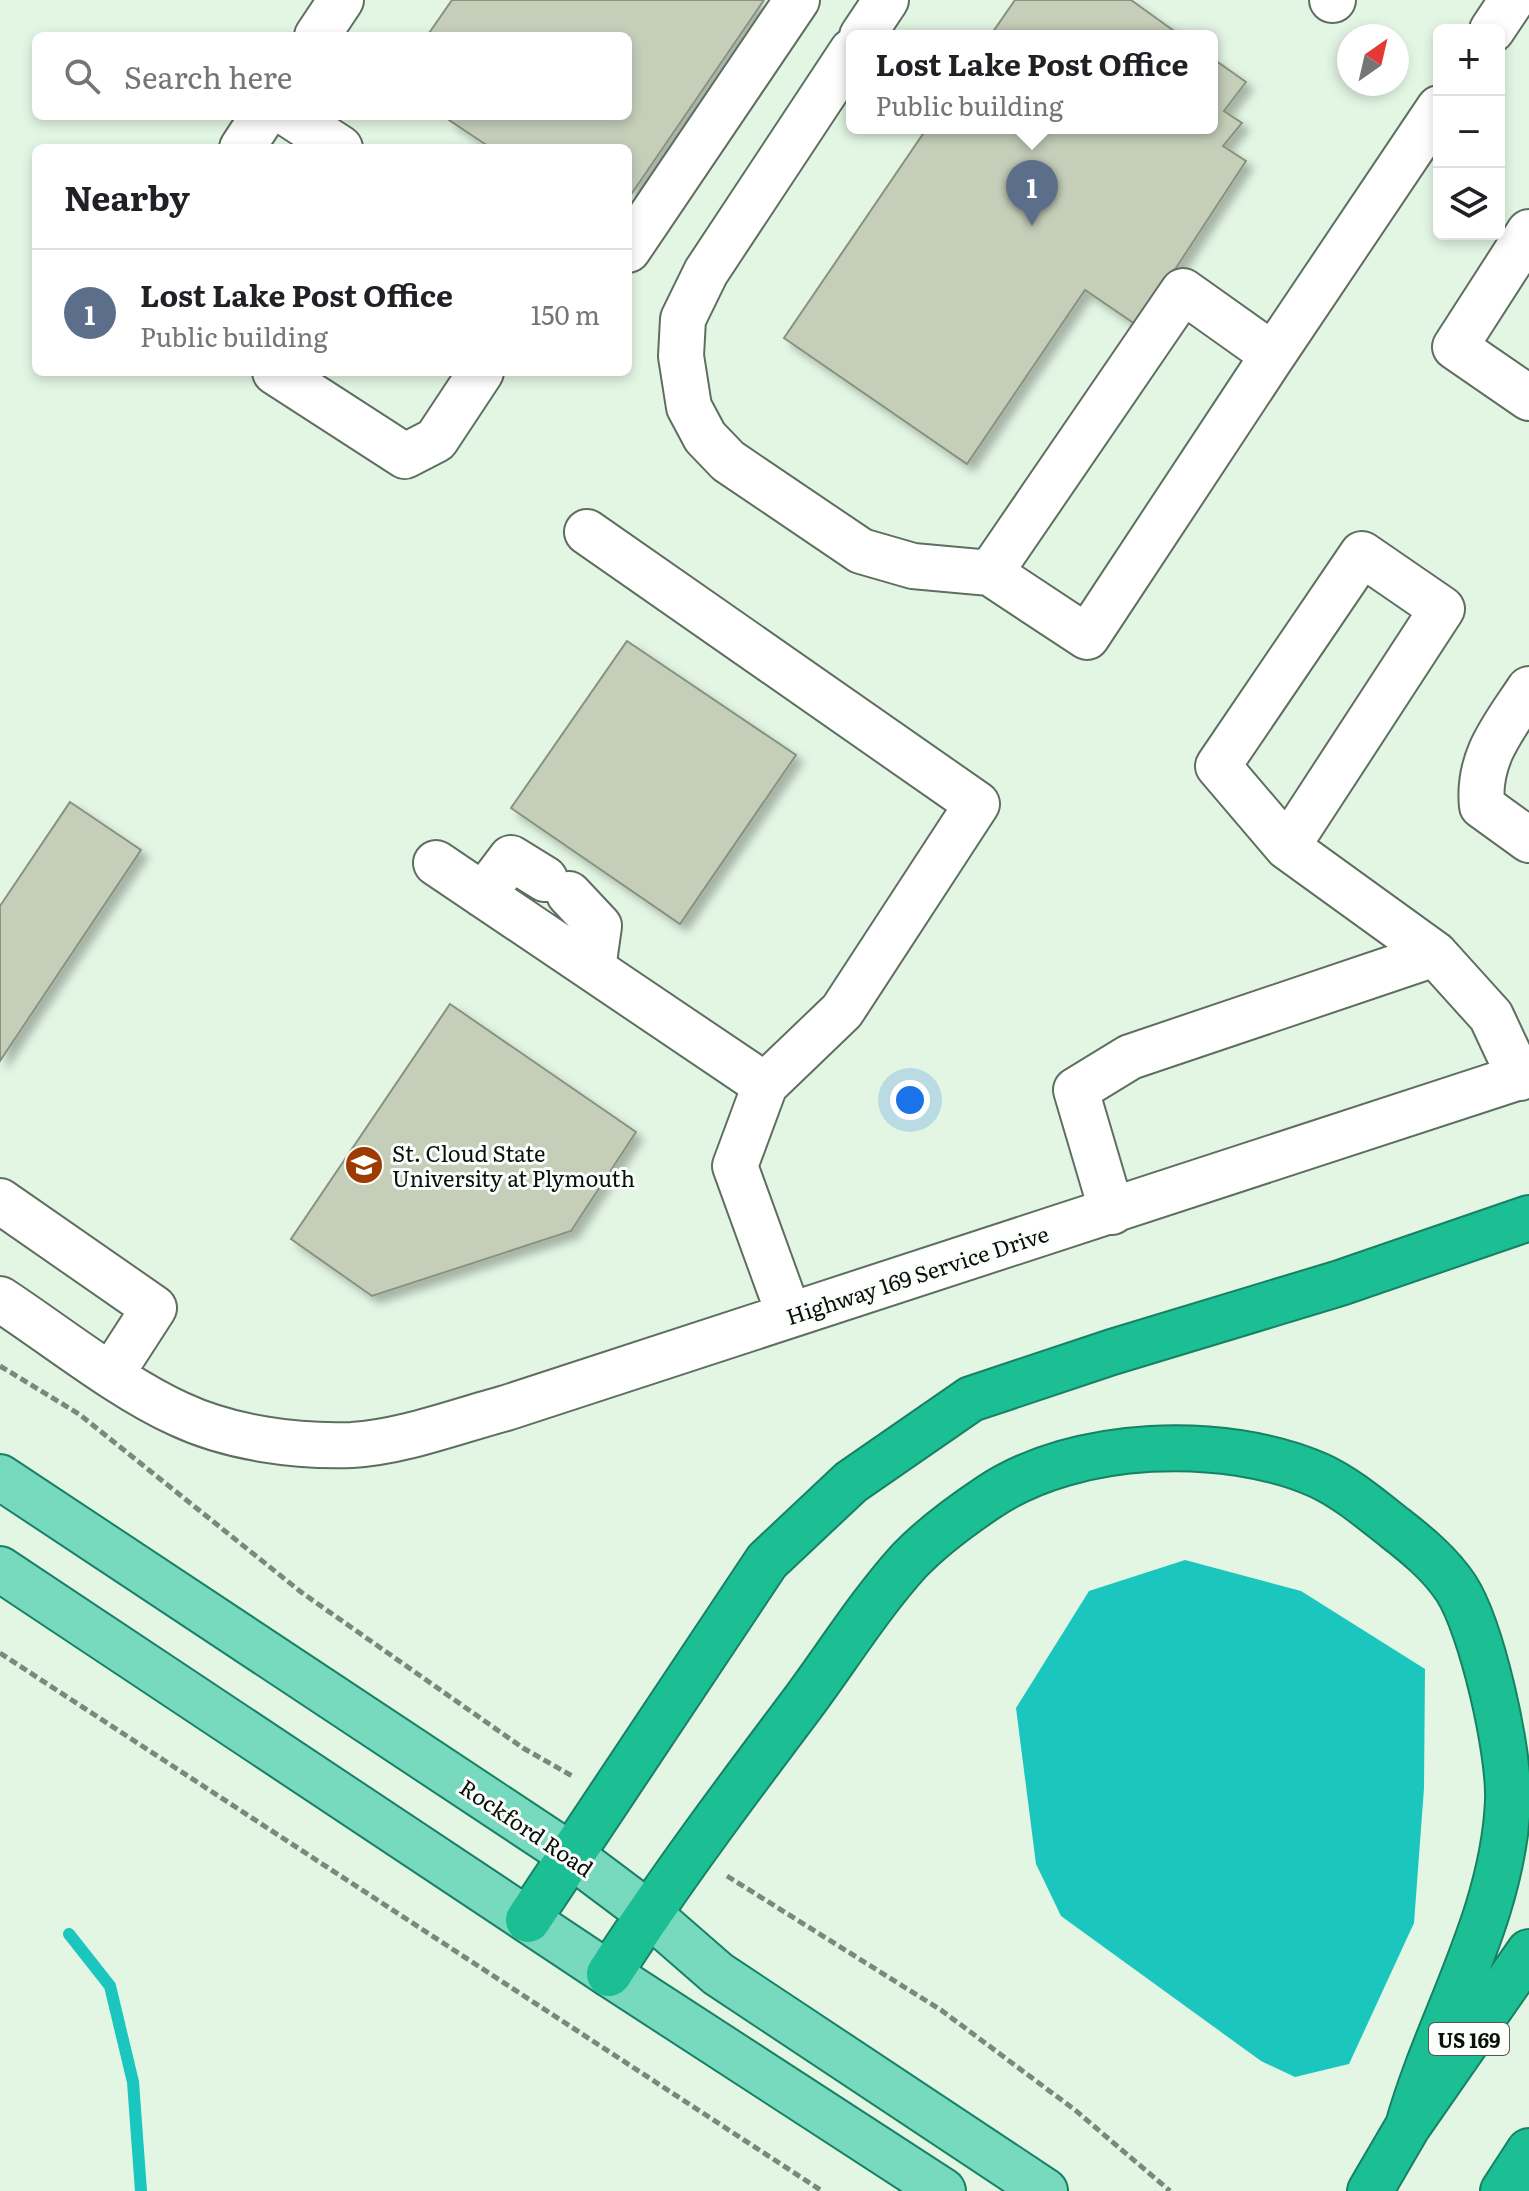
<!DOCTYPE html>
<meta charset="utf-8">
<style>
body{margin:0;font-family:Literata,serif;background:#f2f2f2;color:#202124}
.controls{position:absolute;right:24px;top:24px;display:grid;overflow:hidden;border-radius:12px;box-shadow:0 4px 12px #0003}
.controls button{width:72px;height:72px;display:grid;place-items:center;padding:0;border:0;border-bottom:2px solid #e0e0e0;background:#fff;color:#202124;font:40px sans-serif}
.compass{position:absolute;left:1337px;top:24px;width:72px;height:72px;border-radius:50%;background:#fff;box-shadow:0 4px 12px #0003;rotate:34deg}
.you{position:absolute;left:910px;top:1100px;width:28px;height:28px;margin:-20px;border:6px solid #fff;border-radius:50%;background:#1a73e8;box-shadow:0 0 0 12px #1a73e833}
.badge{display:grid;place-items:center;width:52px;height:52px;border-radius:50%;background:#d93025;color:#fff;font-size:26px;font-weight:700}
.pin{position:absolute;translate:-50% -66px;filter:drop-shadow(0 2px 4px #0008)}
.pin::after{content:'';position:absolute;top:42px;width:28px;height:24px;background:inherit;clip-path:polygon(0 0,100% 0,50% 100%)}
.popup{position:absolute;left:846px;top:30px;width:372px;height:104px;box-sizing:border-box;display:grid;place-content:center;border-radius:12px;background:#fff;filter:drop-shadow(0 2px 6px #0005);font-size:26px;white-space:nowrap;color:#757577}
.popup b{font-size:30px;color:#202124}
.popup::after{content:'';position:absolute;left:50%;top:100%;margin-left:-16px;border:16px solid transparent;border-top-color:#fff}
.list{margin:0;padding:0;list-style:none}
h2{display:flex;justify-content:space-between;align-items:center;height:104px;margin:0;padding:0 32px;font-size:34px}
h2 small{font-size:26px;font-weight:400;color:#757577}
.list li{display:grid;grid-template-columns:52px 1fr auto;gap:24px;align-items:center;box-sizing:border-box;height:128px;padding:0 32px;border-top:2px solid #e0e0e0}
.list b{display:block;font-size:30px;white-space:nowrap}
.list p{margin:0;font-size:26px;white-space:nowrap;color:#757577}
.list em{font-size:26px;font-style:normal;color:#757577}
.icon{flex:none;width:44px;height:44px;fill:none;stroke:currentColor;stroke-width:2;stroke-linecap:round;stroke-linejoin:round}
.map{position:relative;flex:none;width:1529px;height:2191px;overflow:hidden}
.search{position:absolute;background:#fff;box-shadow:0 4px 12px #0003;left:32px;top:32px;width:600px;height:88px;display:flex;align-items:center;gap:20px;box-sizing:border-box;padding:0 28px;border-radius:12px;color:#757577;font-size:30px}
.panel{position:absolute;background:#fff;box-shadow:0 4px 12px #0003;left:32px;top:144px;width:600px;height:232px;border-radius:12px}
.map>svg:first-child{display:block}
.water{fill:#1ac6bd}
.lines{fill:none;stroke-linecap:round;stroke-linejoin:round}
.stream{stroke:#1ac6bd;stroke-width:12}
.building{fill:#c5ceb9;stroke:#89927e;stroke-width:2;filter:url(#shadow)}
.minor-casing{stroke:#5e6e5f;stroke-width:48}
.major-casing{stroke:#168263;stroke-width:48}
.highway-casing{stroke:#168263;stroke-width:48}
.path{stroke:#7b887c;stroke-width:5;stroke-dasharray:8 4;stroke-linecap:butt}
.minor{stroke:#fff;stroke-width:44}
.major{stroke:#77d9be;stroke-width:44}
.highway{stroke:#1cbf93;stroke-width:44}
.labels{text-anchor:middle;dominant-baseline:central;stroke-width:6;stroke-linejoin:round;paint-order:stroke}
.shield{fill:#fbfefb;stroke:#525752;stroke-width:2}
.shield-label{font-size:20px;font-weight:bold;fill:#0a100a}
.poi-label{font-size:22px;fill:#0a100a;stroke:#fbfefb;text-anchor:start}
.street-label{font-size:22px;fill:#0a100a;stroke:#fbfefb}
</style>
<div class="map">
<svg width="1529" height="2191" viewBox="0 0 1529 2191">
<defs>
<filter id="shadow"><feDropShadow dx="7" dy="7" stdDeviation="4" flood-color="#0004"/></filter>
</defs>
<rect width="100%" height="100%" fill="#e3f6e4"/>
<path class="water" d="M1185 1560 1301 1591 1425 1669 1424 1788 1414 1923 1349 2064 1295 2077 1261 2061 1061 1916 1036 1864 1016 1708 1089 1591Z"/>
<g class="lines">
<path class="stream" d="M69 1934 110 1986 133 2082 141 2191"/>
</g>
<path class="building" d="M452 0H764L628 199V148H491L449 120 452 116H628V36H427Z
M1015 0H1131L1181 36H990Z
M1212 58 1246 82 1224 111 1242 123 1223 146 1246 161 1138 326 1085 290 967 464 784 338 927 128H1212Z
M627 641 796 755 680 924 511 808Z
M70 802 141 850 0 1061V906Z
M450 1004 636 1132 571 1231 372 1296 291 1239Z"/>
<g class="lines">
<g class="minor-casing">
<path id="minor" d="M1332 0H1333
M1492 30 1512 0
M317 36 341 0
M862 36 886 0
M852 51 706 272 683 319 681 356 689 407 705 437 728 461 861 551 913 566 990 573 1087 637 1273 355
M291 116 340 148
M242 148 263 116
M1529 232 1455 347 1529 398
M628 250 797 0
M275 372 405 456 436 440 481 372
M587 532 977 804 842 1011 765 1085
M990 573 1183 291 1273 355 1439 108
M1529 689C1504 727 1477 758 1482 806L1529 840
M436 863 765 1085 735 1166 789 1315
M569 894 599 926 593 969
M483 895 511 858 545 879
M1435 954 1491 1016 1520 1078
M0 1201 154 1308 112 1373
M1112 1212 1076 1090 1130 1057 1435 954 1287 847 1442 609 1362 554 1218 766 1287 847
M0 1299C55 1335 121 1388 179 1414 230 1438 296 1447 352 1445 403 1442 457 1421 506 1408L1529 1074"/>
</g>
<g class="major-casing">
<path id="major" d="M0 1477 572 1856 648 1913 718 1974 1045 2191
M0 1569 609 1974 943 2191"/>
</g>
<g class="highway-casing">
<path id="highway" d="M528 1920 767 1561 851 1482 971 1399 1112 1352 1340 1283 1529 1218
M609 1974C669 1881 735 1793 802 1704 837 1657 870 1604 909 1561 932 1537 962 1515 989 1497 1075 1439 1224 1434 1318 1475 1345 1487 1372 1510 1395 1528 1417 1545 1440 1564 1456 1588 1482 1628 1510 1753 1508 1801 1503 1917 1439 2017 1408 2126
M1370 2191 1408 2126 1529 1952
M1503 2191 1529 2151"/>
</g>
<path class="path" d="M0 1366 79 1414 301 1592 523 1748 574 1777
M0 1653 822 2191
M727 1876 941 2010 1075 2110 1170 2191"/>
<use href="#minor" class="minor"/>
<use href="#major" class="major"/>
<use href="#highway" class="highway"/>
</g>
<defs>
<g id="university-disc" transform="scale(2)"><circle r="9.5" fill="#9e3b00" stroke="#fbfefb"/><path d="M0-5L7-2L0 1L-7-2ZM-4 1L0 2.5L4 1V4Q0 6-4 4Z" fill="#fff"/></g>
</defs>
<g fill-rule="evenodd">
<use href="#university-disc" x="364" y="1165"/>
</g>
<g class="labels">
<rect class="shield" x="1429" y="2023" width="80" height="32" rx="6"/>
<g class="shield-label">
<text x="1469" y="2039">US 169</text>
</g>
<g class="poi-label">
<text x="392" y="1152">St. Cloud State<tspan x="392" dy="25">University at Plymouth</tspan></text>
</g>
<g class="street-label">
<text transform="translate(917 1274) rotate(-18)">Highway 169 Service Drive</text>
<text transform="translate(527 1827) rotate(34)">Rockford Road</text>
</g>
</g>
</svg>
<div class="controls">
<button>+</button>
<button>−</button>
<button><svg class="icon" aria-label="layers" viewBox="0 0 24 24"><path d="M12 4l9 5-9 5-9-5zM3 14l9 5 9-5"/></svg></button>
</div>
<svg class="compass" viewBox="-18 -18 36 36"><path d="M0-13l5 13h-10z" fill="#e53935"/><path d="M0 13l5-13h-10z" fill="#757577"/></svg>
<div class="you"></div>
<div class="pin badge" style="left:1032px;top:226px;background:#5c6f8a">1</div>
<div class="popup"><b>Lost Lake Post Office</b>Public building</div>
<div class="search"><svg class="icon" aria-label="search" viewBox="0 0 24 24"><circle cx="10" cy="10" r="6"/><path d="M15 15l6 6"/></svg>Search here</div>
<section class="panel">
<h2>Nearby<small></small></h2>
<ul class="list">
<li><span class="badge" style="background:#5c6f8a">1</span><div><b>Lost Lake Post Office</b><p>Public building</p></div><em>150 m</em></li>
</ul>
</section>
</div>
